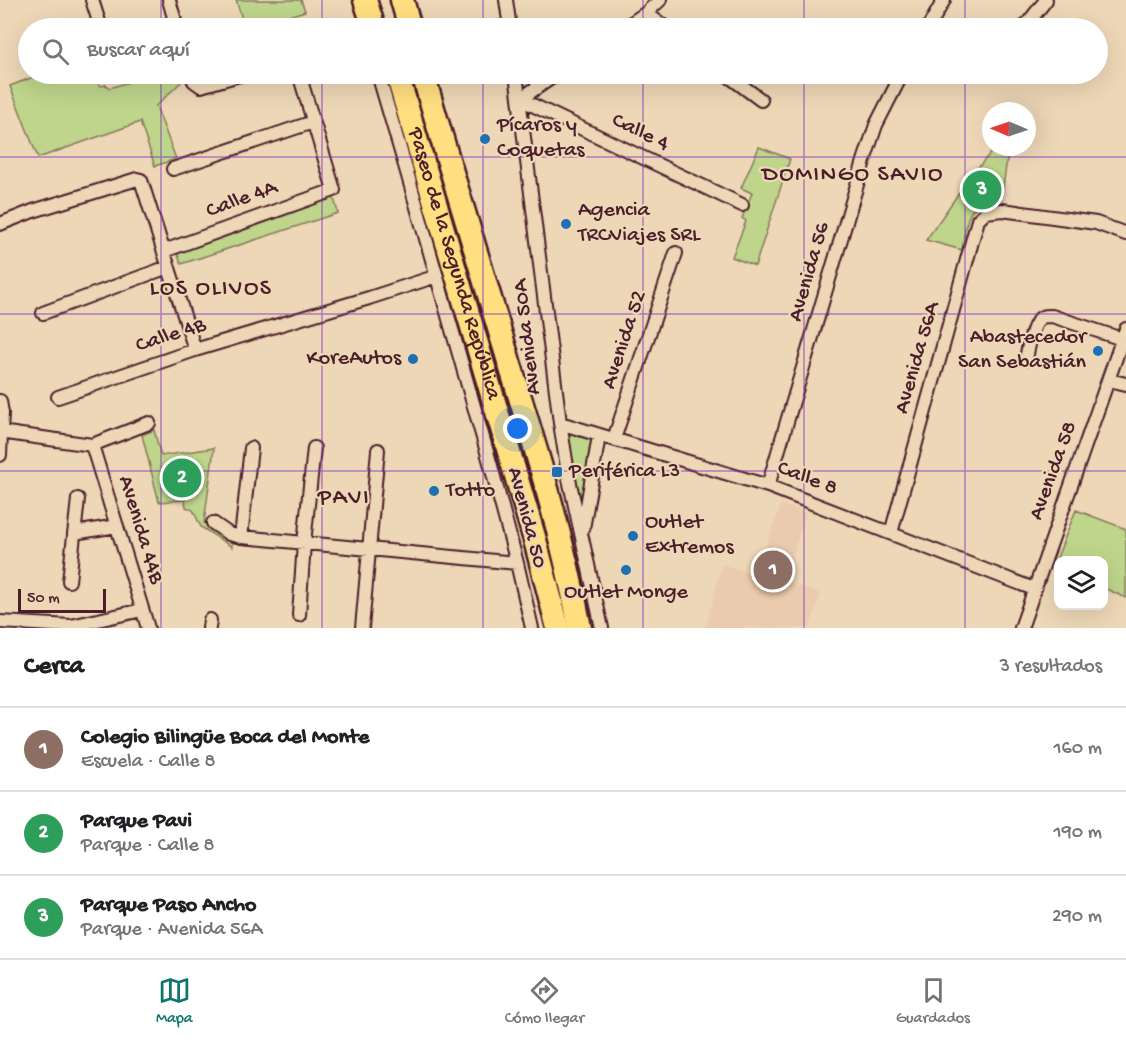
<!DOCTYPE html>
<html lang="es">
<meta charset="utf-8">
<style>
body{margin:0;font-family:"Gochi Hand",sans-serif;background:#f2f2f2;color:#202124}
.controls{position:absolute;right:18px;bottom:18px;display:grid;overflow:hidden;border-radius:12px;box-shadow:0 6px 24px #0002}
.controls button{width:54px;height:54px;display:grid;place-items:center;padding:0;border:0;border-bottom:2px solid #e0e0e0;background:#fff;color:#202124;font:30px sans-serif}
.compass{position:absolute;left:982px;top:102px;width:54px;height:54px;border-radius:50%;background:#fff;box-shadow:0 6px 24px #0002;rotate:272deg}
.scale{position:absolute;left:18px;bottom:15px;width:88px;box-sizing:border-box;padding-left:6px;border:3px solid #4a1f2b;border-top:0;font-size:16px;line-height:21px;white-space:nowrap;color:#4a1f2b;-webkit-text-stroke:4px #edd7b6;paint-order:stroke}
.you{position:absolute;left:518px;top:429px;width:21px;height:21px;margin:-15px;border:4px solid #fff;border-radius:50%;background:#1a73e8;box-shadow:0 0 0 9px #1a73e833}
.badge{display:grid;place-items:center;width:39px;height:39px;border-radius:50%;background:#0f766e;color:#fff;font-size:20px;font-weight:700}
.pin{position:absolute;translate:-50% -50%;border:3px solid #fff;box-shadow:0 2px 6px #0006}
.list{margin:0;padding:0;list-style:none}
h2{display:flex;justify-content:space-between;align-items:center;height:78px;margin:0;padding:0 24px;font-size:26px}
h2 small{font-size:20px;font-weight:400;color:#757577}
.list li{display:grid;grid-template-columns:39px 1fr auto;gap:18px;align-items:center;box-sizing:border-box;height:84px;padding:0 24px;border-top:2px solid #e0e0e0}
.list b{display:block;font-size:22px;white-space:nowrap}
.list p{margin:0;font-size:20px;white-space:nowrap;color:#757577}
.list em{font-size:20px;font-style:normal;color:#757577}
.icon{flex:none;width:33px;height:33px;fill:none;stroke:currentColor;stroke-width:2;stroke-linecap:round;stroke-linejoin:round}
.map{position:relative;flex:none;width:1126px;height:628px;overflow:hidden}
.search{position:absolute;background:#fff;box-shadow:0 6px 24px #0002;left:18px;right:18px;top:18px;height:66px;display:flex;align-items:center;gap:15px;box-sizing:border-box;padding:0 21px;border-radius:33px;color:#757577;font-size:22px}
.sheet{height:330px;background:#fff}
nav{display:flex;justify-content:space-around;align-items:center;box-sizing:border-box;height:84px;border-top:2px solid #e0e0e0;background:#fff;font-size:16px;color:#757577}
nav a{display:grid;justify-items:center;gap:3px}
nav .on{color:#0f766e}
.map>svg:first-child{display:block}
.built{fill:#ebcbae}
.green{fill:#bed58b;stroke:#847a5b;stroke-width:1.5}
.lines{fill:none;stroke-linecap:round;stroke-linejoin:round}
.street-casing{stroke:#4a1f2b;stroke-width:16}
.highway-casing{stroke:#4a1f2b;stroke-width:27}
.street{stroke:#edd7b6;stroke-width:12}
.highway{stroke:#ffdf80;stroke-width:22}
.grid{fill:none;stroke:#7b2cbf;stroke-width:1.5;stroke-opacity:0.55}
.poi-dot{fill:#1f6fb2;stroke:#edd7b6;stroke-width:2}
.labels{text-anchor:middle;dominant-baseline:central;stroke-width:4.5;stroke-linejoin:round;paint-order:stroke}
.poi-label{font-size:22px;fill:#4a1f2b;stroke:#edd7b6;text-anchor:start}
.street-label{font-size:22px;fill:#4a1f2b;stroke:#edd7b6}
.neighbourhood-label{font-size:24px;letter-spacing:1.5px;fill:#4a1f2b;stroke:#edd7b6}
</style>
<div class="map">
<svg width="1126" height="628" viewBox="0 0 1126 628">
<rect width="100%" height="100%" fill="#edd7b6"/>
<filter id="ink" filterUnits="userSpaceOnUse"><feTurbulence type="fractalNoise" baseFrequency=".0167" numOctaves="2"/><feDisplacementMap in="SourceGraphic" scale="12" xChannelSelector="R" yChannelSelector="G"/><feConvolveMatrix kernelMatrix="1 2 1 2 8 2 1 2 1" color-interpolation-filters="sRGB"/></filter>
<g filter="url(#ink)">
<path class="built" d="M781 504 806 513 784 581 821 594 809 628H706L722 564 756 575Z"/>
<path class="green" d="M236 0H301L305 11 250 28H245Z
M41 74H96L100 86 106 85 110 88 153 74H179L181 82 156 106 176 159 155 166 140 122 38 158 10 86Z
M759 147 790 159 755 266 732 257 746 221 742 218 752 193 741 188Z
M992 151 1008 152 1001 201C965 199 967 222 962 250L926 240 968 180Z
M333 195 338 213 181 264 175 246Z
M154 430 161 456 214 448 204 523 217 531 232 532V547L201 527 193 510 186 507 185 500 159 502 142 435Z
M568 433 591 440 580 510Z
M1076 510 1126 529V598L1104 588V560H1058V568L1054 565Z"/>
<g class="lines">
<g class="street-casing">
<path id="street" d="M92 0 101 28
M169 0 177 28
M506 0 510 28
M646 13 666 28
M624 28 646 13 660 0
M928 28 944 0
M1024 28 1046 0
M191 74 194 81 201 86 243 74
M378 74 406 169 491 466 517 563 532 628
M516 74 560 423 569 479 602 628
M726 74 761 100
M520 99 742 205
M520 99 557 74
M173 169 313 122
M0 224 33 211 137 179 141 180 195 350
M164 251 334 190 299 74
M43 313 168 267
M1026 359C1028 349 1033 321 1042 317 1045 316 1049 316 1052 316L1122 339
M1109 380 1126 384
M58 397 195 350 369 298 437 276
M0 401 2 413 0 455
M560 423 768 486 1034 589
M0 432 92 445 149 423
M614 439 676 253
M92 445 148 628
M768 486 864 161 876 125 902 74
M213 523 229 534 241 537 517 563
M583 529 599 436
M74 533 117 526
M891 533 978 220 986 212 1002 210 1096 223 1126 234
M241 537 251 448
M69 581 78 499
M299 615 304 543 314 448
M0 622 71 626 142 610
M209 628 210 620
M362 628 378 450
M1021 628 1126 329"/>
</g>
<g class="highway-casing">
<g id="highway">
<path d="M365 0 374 28"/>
<path d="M402 0 410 28"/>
<path id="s1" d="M397 74 535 540 558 628"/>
<path d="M423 74C451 171 481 268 510 365 537 452 563 538 580 628"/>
</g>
</g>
<use href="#street" class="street"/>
<use href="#highway" class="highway"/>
</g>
</g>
<path class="grid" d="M161 0V28M322 0V28M483 0V28M643 0V28M804 0V28M965 0V28M161 74V628M322 74V628M483 74V628M643 74V628M804 74V628M965 74V628M0 157H1126M0 314H1126M0 471H1126"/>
<g class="poi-dot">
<circle cx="485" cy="139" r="6"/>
<circle cx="566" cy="224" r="6"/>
<circle cx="1098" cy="351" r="6"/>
<circle cx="413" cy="359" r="6"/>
<rect x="551" y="466" width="12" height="12" rx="3"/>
<circle cx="434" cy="491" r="6"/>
<circle cx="633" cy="536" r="6"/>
<circle cx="626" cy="570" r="6"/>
</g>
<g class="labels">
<g class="poi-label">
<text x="497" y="126">Pícaros y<tspan x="497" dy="25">Coquetas</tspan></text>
<text x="578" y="211">Agencia<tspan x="578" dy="25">TRCViajes SRL</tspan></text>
<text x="1086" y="338" text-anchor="end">Abastecedor<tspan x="1086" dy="25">San Sebastián</tspan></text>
<text x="401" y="359" text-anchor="end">KoreAutos</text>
<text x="569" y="472">Periférica L3</text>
<text x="446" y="491">Totto</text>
<text x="645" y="523">Outlet<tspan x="645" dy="25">Extremos</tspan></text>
<text x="626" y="593" text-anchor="middle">Outlet Monge</text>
</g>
<g class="street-label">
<text transform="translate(640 133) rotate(26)">Calle 4</text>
<text transform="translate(242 200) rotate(-20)">Calle 4A</text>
<text stroke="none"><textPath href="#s1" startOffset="198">Paseo de la Segunda República</textPath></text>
<text transform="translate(810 272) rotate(-74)">Avenida 56</text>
<text transform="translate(171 336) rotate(-18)">Calle 4B</text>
<text transform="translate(528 337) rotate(-97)">Avenida 50A</text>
<text transform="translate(625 340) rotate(-72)">Avenida 52</text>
<text transform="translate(918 358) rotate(-74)">Avenida 56A</text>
<text transform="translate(1054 471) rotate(-70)">Avenida 58</text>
<text transform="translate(807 479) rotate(21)">Calle 8</text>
<text transform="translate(526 518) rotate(75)">Avenida 50</text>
<text transform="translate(140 530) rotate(73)">Avenida 44B</text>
</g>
<g class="neighbourhood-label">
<text x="853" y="175">DOMINGO SAVIO</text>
<text x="211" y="289">LOS OLIVOS</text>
<text x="344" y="498">PAVI</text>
</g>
</g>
</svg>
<div class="controls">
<button><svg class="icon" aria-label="layers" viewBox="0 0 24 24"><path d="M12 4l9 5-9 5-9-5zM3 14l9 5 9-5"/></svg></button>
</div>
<svg class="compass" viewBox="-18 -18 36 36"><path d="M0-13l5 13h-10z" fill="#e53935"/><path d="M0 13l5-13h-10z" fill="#757577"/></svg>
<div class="scale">50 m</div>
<div class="you"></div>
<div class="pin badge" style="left:773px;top:570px;background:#8d6e63">1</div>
<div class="pin badge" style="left:182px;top:478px;background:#2e9e5b">2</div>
<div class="pin badge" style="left:982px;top:190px;background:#2e9e5b">3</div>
<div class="search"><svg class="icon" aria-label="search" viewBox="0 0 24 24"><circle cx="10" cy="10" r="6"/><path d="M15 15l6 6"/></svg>Buscar aquí</div>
</div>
<section class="sheet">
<h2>Cerca<small>3 resultados</small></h2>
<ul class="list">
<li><span class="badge" style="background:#8d6e63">1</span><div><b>Colegio Bilingüe Boca del Monte</b><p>Escuela · Calle 8</p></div><em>160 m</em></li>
<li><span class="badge" style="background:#2e9e5b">2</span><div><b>Parque Pavi</b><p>Parque · Calle 8</p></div><em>190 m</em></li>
<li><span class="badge" style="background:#2e9e5b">3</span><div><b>Parque Paso Ancho</b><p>Parque · Avenida 56A</p></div><em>290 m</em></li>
</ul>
</section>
<nav>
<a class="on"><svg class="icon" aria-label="map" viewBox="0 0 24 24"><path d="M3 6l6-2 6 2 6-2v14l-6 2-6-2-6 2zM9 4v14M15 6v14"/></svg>Mapa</a>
<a><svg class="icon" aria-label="directions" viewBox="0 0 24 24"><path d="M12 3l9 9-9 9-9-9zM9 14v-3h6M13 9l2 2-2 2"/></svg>Cómo llegar</a>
<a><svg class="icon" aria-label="saved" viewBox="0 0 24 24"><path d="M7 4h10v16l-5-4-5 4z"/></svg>Guardados</a>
</nav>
